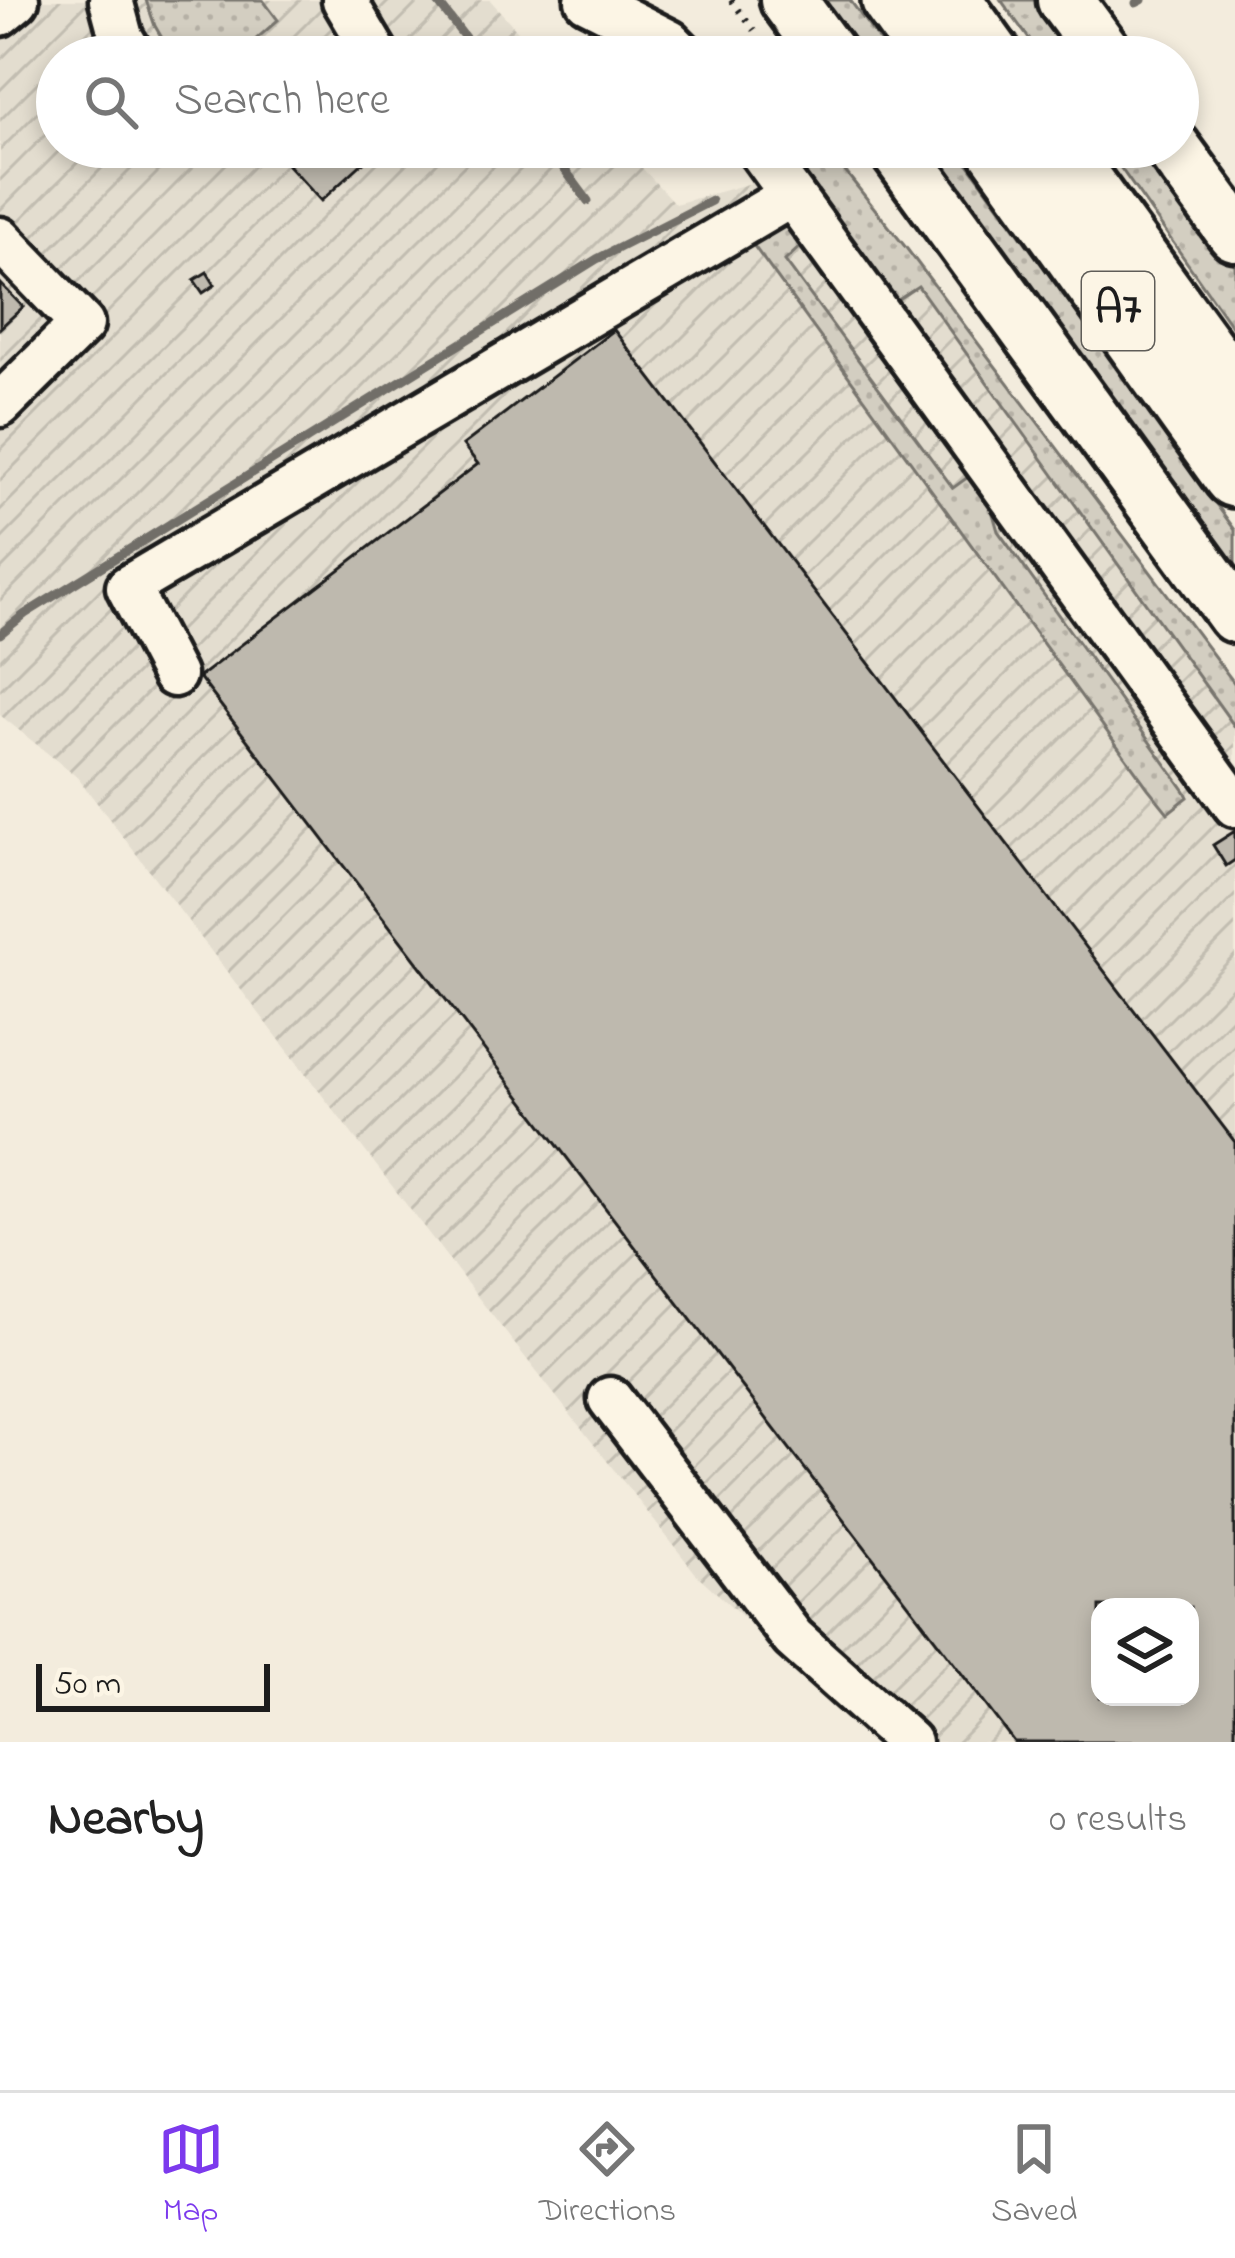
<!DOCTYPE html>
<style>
body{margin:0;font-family:"Indie Flower",sans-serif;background:#f2f2f2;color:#222}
.controls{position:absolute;right:36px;bottom:36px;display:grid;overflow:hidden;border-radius:24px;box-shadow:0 6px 18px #0003}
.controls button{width:108px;height:108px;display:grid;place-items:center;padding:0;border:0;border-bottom:3px solid #e0e0e0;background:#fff;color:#222;font:60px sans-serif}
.scale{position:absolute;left:36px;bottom:30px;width:234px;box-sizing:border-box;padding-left:12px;border:6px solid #1c1c1c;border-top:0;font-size:33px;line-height:42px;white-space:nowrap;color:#1c1c1c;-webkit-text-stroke:9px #fcf5e5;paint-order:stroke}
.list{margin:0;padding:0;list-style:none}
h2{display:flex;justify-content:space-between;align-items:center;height:156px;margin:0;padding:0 48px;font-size:51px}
h2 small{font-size:39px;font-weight:400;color:#767676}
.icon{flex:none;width:66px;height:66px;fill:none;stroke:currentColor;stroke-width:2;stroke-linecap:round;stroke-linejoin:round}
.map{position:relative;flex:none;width:1235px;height:1742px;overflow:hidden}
.search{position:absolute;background:#fff;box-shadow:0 6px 18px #0003;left:36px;right:36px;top:36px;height:132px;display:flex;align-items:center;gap:30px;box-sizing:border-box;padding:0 42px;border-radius:66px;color:#767676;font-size:45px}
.sheet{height:348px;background:#fff}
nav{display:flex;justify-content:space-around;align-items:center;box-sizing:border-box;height:168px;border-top:3px solid #e0e0e0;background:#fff;font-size:33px;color:#767676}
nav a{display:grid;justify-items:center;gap:6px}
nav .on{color:#7c3aed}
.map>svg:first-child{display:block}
.industrial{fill:url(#industrial-furrows);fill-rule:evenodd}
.grass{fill:url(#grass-dots);stroke:#78756e;stroke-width:3}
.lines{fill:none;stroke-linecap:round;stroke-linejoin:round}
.stream{stroke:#716e68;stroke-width:9}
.building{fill:#beb9ae;stroke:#1c1c1c;stroke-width:3;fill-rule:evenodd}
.minor-casing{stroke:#1c1c1c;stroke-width:51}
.major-casing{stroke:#1c1c1c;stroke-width:63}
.highway-casing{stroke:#1c1c1c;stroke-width:72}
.path{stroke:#1c1c1c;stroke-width:6;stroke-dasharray:3 9;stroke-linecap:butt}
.minor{stroke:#fcf5e5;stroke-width:42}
.major{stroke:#fcf5e5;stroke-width:54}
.highway{stroke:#fcf5e5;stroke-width:63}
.labels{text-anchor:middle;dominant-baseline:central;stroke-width:10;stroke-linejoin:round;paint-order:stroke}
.shield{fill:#fcf5e5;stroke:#5f5d58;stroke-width:3}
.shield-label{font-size:45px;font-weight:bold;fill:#1c1c1c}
</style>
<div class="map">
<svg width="1235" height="1742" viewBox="0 0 1235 1742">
<defs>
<pattern id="industrial-furrows" width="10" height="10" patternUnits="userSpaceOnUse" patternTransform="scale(3)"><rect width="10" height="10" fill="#e3ddcf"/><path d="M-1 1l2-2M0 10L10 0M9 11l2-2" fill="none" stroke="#c2bdb1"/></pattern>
<pattern id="grass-dots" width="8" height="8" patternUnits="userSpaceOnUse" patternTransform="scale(3)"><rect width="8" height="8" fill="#d3cec1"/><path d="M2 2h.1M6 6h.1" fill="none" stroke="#b5b0a5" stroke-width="1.8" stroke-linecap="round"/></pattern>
</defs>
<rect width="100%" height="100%" fill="#f3ecdd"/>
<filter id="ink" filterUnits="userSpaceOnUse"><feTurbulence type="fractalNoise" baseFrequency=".00833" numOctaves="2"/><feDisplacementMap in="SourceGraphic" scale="24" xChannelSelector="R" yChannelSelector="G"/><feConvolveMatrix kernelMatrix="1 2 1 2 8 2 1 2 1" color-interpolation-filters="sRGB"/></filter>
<g filter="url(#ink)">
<path class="industrial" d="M0 0H490L541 57H57V147H623L675 204 839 159 1235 707V1742H880L697 1575 473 1291 77 777 0 715ZM1100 1607H1190V1697H1100Z"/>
<path class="grass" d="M146 0H263L278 20 236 57H173L155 26Z
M824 0H850L891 57H865Z
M1001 0H1043L1083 57H1042Z
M931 147H956L1235 530V567Z
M1106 147H1148L1235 265V331Z
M832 155 907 249 1235 684V727L918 286 898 299 893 296 804 174Z
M788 227 807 240 785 261 953 488 968 477 977 476 988 496 998 531 1185 791 1188 797 1168 813 1148 788 751 242 772 228Z"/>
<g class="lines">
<path class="stream" d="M436 0 480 57
M1136 3 1142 0
M548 147 588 201
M0 634 25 614 597 259 711 201"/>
</g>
<path class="building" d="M308 147H380L321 201 288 165Z
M207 272 215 285 203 293 194 280Z
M0 283 23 307 0 328Z
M614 330 1235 1142V1742H1014L199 677 478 464 463 445ZM1100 1607H1190V1697H1100Z
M1235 831V860L1226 866 1213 845Z"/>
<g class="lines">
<g class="minor-casing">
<path id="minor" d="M111 0 121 37 133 57
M344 0 375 52 370 57
M587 0 670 42 685 57
M0 14 17 0
M757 147 1235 805
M0 239 82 324 0 405
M174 675 128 587 792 195
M610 1399 793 1638 909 1742"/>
</g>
<g class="major-casing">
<path id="major" d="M788 0 830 57
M1065 0 1107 57
M895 147 1235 615
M1172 147 1235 233"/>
</g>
<g class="highway-casing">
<path id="highway" d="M894 0 935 57
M948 0 989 57
M1000 147 1235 475
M1054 147 1235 396"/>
</g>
<path class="path" d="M731 0 754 30
M1178 89 1194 110
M843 147 854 161"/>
<use href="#minor" class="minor"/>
<use href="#major" class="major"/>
<use href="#highway" class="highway"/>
</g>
</g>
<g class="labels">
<rect class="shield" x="1082" y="272" width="72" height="78" rx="9"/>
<g class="shield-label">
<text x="1118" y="311">A7</text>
</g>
</g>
</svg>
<div class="controls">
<button><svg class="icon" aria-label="layers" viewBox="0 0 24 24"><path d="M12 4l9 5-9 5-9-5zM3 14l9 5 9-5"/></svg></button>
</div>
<div class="scale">50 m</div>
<div class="search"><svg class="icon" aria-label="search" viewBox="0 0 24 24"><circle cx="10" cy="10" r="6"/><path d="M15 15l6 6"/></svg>Search here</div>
</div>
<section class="sheet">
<h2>Nearby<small>0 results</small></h2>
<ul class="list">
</ul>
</section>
<nav>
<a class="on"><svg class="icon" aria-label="map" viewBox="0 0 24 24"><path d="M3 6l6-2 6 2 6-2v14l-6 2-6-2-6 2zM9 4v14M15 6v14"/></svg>Map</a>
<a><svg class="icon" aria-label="directions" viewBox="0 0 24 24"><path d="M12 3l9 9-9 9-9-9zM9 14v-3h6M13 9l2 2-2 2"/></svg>Directions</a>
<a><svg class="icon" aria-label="saved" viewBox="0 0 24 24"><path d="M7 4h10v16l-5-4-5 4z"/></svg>Saved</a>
</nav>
